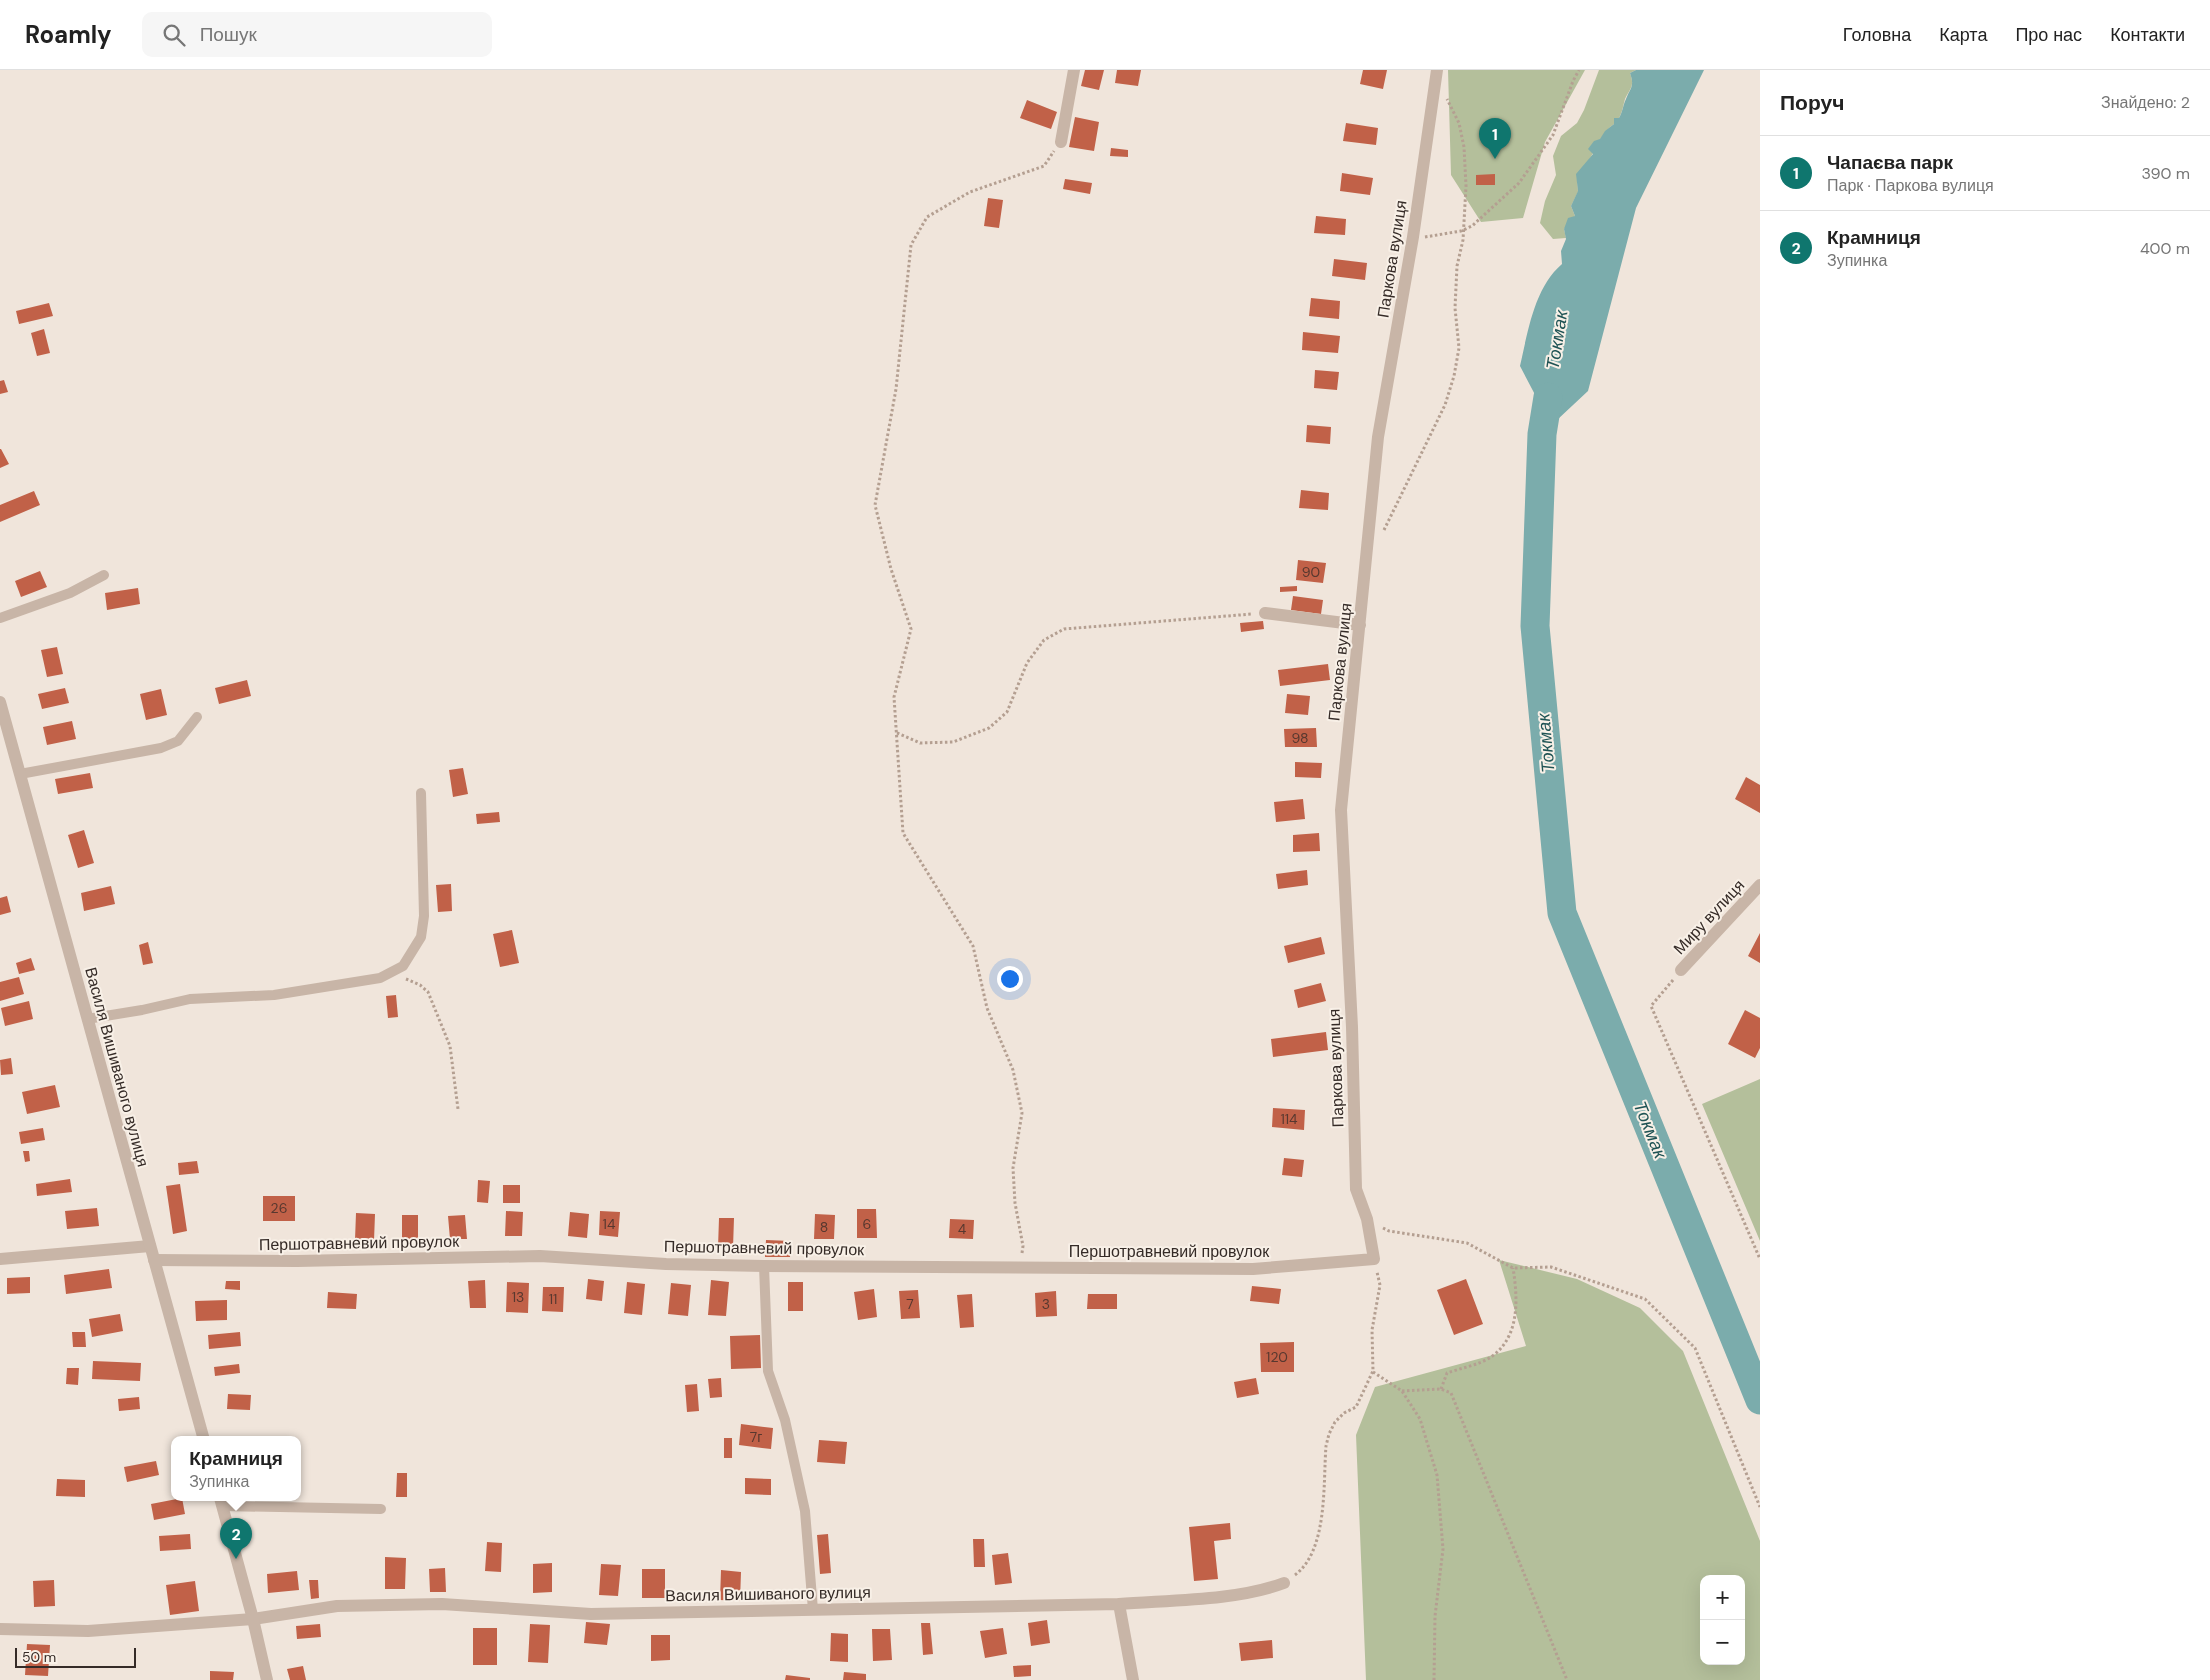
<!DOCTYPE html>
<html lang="uk">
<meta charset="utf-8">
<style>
body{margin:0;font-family:"DM Sans",sans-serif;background:#f6f6f6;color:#222}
.controls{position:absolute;right:15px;bottom:15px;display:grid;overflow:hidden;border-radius:10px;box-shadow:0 5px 20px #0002}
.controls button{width:45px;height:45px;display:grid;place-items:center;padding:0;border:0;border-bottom:1px solid #e0e0e0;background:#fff;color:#222;font:25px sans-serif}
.scale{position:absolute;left:15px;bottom:12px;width:121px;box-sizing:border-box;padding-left:5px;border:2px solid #352b27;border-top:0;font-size:14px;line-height:18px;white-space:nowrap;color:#352b27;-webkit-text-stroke:4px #f8f0e7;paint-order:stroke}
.you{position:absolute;left:1009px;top:908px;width:18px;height:18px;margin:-12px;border:4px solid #fff;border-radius:50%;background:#1a73e8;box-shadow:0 0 0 8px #1a73e833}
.badge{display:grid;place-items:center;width:32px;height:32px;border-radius:50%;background:#0f766e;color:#fff;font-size:16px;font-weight:700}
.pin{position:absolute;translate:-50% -41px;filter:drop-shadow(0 1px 2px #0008)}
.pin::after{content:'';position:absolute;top:26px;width:18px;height:15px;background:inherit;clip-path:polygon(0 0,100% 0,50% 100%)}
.popup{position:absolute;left:171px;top:1366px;width:130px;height:65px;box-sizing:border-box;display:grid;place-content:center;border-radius:10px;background:#fff;filter:drop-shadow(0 1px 4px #0005);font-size:16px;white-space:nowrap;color:#767676}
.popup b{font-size:19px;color:#222}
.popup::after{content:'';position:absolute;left:50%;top:100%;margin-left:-10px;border:10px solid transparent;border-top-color:#fff}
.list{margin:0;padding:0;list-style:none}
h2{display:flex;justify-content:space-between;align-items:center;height:65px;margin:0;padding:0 20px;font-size:21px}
h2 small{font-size:16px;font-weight:400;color:#767676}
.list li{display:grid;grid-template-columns:32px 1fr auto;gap:15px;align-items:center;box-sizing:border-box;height:75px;padding:0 20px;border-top:1px solid #e0e0e0}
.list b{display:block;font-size:19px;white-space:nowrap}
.list p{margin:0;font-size:16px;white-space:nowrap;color:#767676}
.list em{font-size:16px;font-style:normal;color:#767676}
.icon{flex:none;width:28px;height:28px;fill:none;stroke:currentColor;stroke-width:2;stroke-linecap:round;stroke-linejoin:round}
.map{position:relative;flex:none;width:1760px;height:1610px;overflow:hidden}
header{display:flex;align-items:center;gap:30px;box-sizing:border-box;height:70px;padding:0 25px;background:#fff;border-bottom:1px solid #e0e0e0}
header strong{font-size:24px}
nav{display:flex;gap:28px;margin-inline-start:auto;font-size:18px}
.search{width:350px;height:45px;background:#f6f6f6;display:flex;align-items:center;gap:12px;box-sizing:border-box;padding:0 18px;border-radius:10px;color:#767676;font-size:19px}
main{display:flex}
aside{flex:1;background:#fff}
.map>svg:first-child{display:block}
.green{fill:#b4bf9b;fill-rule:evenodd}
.water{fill:#7bacac}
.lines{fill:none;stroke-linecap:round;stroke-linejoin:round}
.river{stroke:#7bacac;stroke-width:29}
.building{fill:#c16148}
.path{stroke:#b49f91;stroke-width:3;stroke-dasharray:2.5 2.5;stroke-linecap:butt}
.service{stroke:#c8b5a7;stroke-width:10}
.minor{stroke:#c8b5a7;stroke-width:12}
.tertiary{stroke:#c8b5a7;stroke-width:12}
.labels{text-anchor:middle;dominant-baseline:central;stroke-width:4;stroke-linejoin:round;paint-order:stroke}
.number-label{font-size:14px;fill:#58382f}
.street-label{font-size:16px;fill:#352b27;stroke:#f8f0e7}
.water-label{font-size:18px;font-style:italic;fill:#1f5354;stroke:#f8f0e7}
</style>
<header>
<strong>Roamly</strong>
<div class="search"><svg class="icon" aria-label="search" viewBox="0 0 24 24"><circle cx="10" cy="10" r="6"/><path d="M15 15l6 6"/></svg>Пошук</div>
<nav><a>Головна</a><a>Карта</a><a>Про нас</a><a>Контакти</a></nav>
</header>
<main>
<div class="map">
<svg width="1760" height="1610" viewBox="0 0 1760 1610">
<rect width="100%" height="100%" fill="#f0e5db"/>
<path class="green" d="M1448 0H1585L1545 72 1523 148 1481 152 1451 105Z
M1599 0H1636L1630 3C1635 17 1630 18 1625 29 1623 36 1623 40 1619 48L1614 49V54C1596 67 1594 91 1577 104L1578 122 1571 136 1575 146 1564 159 1566 168 1553 169 1540 153 1545 131 1556 105 1553 86 1561 66 1577 53 1584 40Z
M1760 1009V1171L1702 1034Z
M1499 1190 1577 1209 1640 1238 1683 1281 1760 1471V1610H1366L1356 1365 1375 1317 1526 1276ZM1704 1509H1741V1591H1704Z"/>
<path class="water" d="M1636 0H1704L1636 138 1588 321 1542 364V338L1520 296C1528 262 1534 218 1562 194L1561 181 1566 169 1564 159 1568 148 1575 146 1571 136 1578 121 1576 104 1593 84 1588 79 1594 71 1600 69 1605 61 1614 54V48H1619C1623 41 1623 35 1626 29 1630 18 1635 17 1630 3Z"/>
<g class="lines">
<path class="river" d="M1548 327 1542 364 1535 556 1562 843 1760 1330"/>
</g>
<path class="building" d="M1085 0H1104L1099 20 1081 16Z
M1117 0H1141L1138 16 1115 13Z
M1363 0H1387L1383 19 1360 14Z
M1027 30 1057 42 1051 59 1020 48Z
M1075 47 1099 52 1094 81 1069 77Z
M1346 53 1378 58 1376 75 1343 71Z
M1111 78 1128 80V87L1110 86Z
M1342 103 1373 108 1370 125 1340 121Z
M1495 104V115H1476V105Z
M1065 109 1092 113 1090 124 1063 119Z
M988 128 1003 130 999 158 984 156Z
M1316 146 1346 149 1345 165 1314 163Z
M1334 189 1367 193 1365 210 1332 206Z
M1311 228 1340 231 1339 249 1309 246Z
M49 233 53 246 19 254 16 241Z
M44 259 50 283 37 286 31 263Z
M1303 262 1340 266 1338 283 1302 280Z
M1315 300 1339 302 1337 320 1314 318Z
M4 310 8 322 0 324V311Z
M1307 355 1331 357 1330 374 1306 372Z
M0 379H1L9 394 0 398Z
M1301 420 1329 423 1328 440 1299 438Z
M34 421 40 435 0 452V435Z
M1298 490 1326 493 1323 513 1296 510Z
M40 501 47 517 21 527 15 511Z
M1297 516V521L1280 522V517Z
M138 518 140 534 107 540 105 523Z
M1293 526 1323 530 1321 544 1291 540Z
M1263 551 1264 559 1241 562 1240 553Z
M57 577 63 604 47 607 41 580Z
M1328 594 1330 610 1280 616 1278 600Z
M247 610 251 626 219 634 215 618Z
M65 618 69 633 42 639 38 624Z
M161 619 167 645 146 650 140 624Z
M1287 624 1310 626 1308 645 1285 643Z
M72 651 76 669 47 675 43 657Z
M1316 658 1317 677H1285L1284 659Z
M1295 692 1322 693 1321 708 1295 707Z
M463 698 468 724 453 727 449 700Z
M90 703 93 718 58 724 55 709Z
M1746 707 1760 715V743L1735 729Z
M1303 729 1305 749 1276 752 1274 732Z
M499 742 500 752 477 754 476 744Z
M84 760 94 793 78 798 68 765Z
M1319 763 1320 781 1293 782V765Z
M1307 800 1308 815 1278 819 1276 804Z
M451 814 452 841 438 842 436 815Z
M111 816 115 834 84 841 81 823Z
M7 826 11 842 0 845V828Z
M512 860 519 893 500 897 493 864Z
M1760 863V893L1748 886Z
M1321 867 1325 884 1288 893 1284 876Z
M148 872 153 893 143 895 139 875Z
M31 888 35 900 19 904 16 893Z
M19 907 24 924 0 931V912Z
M1321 913 1326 931 1298 938 1294 920Z
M396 925 398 947 388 948 386 926Z
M29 931 33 949 5 956 1 938Z
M1745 940 1760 948V978L1755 988 1728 974Z
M1326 962 1328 980 1273 987 1271 969Z
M11 988 13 1004 1 1005 0 990Z
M55 1015 60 1037 27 1044 22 1022Z
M1273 1038 1305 1040 1304 1060 1272 1057Z
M43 1058 45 1070 21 1074 19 1062Z
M23 1081H29L30 1091 25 1092Z
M1284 1088 1304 1090 1302 1107 1282 1105Z
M197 1091 199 1103 179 1105 178 1093Z
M70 1109 72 1122 37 1126 36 1114Z
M478 1110 490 1111 488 1133 477 1132Z
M180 1114 187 1161 173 1164 166 1116Z
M503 1115H520V1133H503Z
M263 1126H295V1151H263Z
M97 1138 99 1156 67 1159 65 1141Z
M857 1139H876L877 1168H857Z
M506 1141 523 1142 522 1166H505Z
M600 1141 620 1142 618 1167 599 1165Z
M570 1142 589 1144 587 1168 568 1166Z
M356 1143 375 1144 374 1171 355 1170Z
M815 1144 835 1145 834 1169H814Z
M402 1145H418V1169H402Z
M465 1145 467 1169H450L448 1146Z
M719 1148H734L733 1178H718Z
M950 1149 974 1150 973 1169 949 1168Z
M766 1170 791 1171 790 1187H765Z
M109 1199 112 1218 66 1224 64 1205Z
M30 1207V1223L7 1224V1208Z
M588 1209 604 1211 602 1231 586 1229Z
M1466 1209 1483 1254 1454 1265 1437 1220Z
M485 1210 486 1238H470L468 1211Z
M711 1210 729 1212 726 1246 708 1245Z
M226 1211H240V1220L225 1219Z
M507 1212 529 1213 528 1243 506 1242Z
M627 1212 645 1214 642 1245 624 1243Z
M788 1212H803V1241H788Z
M671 1213 691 1215 688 1246 668 1244Z
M1252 1216 1281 1219 1279 1234 1250 1231Z
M543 1217H564L563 1242 542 1241Z
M874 1219 877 1247 858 1250 854 1222Z
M918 1220 920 1248 901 1249 899 1221Z
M1056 1221 1057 1246 1036 1247 1035 1223Z
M328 1222 357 1224 356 1239 327 1238Z
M972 1224 974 1257 960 1258 957 1225Z
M1088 1224H1117V1239H1087Z
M227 1230V1250L196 1251 195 1231Z
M120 1244 123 1261 92 1267 89 1249Z
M72 1262H85L86 1277H73Z
M240 1262 241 1276 209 1279 208 1265Z
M760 1265 761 1298 731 1299 730 1266Z
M1294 1272V1302H1261L1260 1273Z
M93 1291 141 1293 140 1311 92 1309Z
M239 1294 240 1303 215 1306 214 1297Z
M67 1298H79L78 1315 66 1314Z
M721 1308 722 1327 710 1328 708 1309Z
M1256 1308 1259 1324 1237 1328 1234 1312Z
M697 1314 699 1341 687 1342 685 1315Z
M228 1324 251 1325 250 1340 227 1339Z
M139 1327 140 1339 119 1341 118 1329Z
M741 1354 773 1358 771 1379 739 1375Z
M724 1368H732V1388H724Z
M819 1370 847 1372 845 1394 817 1392Z
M156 1391 159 1405 127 1412 124 1397Z
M397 1403H407V1427H396Z
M745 1408 771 1409V1425L745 1424Z
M57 1409 85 1410V1427L56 1426Z
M182 1428 185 1444 154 1450 151 1434Z
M1230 1453 1231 1469 1214 1471 1218 1509 1194 1511 1189 1457Z
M190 1464 191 1479 160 1481 159 1466Z
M828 1464 831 1503 820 1504 817 1465Z
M973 1469H984L985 1497H974Z
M487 1472 502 1473 501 1502 485 1501Z
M1008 1483 1012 1513 995 1515 992 1485Z
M385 1487 406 1488 405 1519H385Z
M552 1493V1522L533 1523V1494Z
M601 1494 621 1495 618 1526 599 1525Z
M445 1498 446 1522H430L429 1499Z
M642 1499H665V1528H642Z
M721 1500 741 1502 740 1531 720 1530Z
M297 1501 299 1520 268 1523 267 1504Z
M54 1510 55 1536 34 1537 33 1511Z
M309 1510H318L319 1528 311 1529Z
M195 1511 199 1541 170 1545 166 1515Z
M1047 1550 1050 1573 1031 1576 1028 1553Z
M586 1552 610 1554 607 1575 584 1573Z
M921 1553H930L933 1584 923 1585Z
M320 1554 321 1567 297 1569 296 1556Z
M530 1554 550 1555 548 1593 528 1592Z
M473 1558H497V1595H473Z
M1003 1558 1007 1584 985 1588 980 1561Z
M872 1559H890L892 1590 873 1591Z
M831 1563 848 1564V1592L830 1591Z
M651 1565H670V1590L651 1591Z
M1272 1570 1273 1588 1241 1591 1239 1573Z
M27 1574 50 1575 48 1606 25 1605Z
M1031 1595V1606L1014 1607 1013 1596Z
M303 1596 306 1610H290L287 1599Z
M210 1601 234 1602 233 1610H210Z
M844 1602 866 1604V1610H843Z
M786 1605 810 1608V1610H785Z"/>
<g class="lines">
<path class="path" d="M1425 167 1461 161 1472 156 1519 113 1553 65 1573 11 1579 0
M1384 460 1445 335 1454 306 1459 278 1455 238 1457 196 1463 170 1466 116 1464 77 1459 53 1447 29
M897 663 920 673 953 672 989 658 1007 642 1027 593 1044 570 1064 559 1252 544
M406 909 420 915 428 922 450 976 458 1039
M1673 910 1651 936 1760 1189
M1383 1158 1389 1161 1467 1173 1513 1198 1551 1197 1645 1229 1695 1278 1760 1437
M1022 1183 1023 1176 1015 1133 1013 1098 1022 1043 1013 1000 987 938 973 876 903 763 894 627 911 559 891 499 875 435 896 319 911 175 927 147 970 122 1044 96 1054 81
M1373 1302 1402 1321 1420 1349 1437 1405 1443 1479 1435 1546 1434 1610
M1441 1319 1447 1303C1461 1298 1479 1295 1491 1287 1520 1267 1518 1229 1513 1198
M1402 1321 1441 1319 1451 1323 1567 1610
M1295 1505C1328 1480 1323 1415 1326 1376L1329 1364 1335 1352 1344 1343 1356 1337 1373 1301 1372 1260 1380 1215 1377 1202"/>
<path class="service" d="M0 548 70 523 104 505
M20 704 161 678 178 671 197 647
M87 949 142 940 190 929 274 925 380 908 403 896 421 867 424 846 421 723
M764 1196 768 1301 785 1350 805 1441 813 1540
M222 1436 381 1439"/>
<path class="minor" d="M1061 72 1074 0
M1265 543 1360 555
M1681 900 1760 815
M0 1189 150 1176
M154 1190 297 1191 540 1186 666 1194 764 1196 1253 1199 1374 1189 1367 1149 1356 1119 1352 957 1341 740 1378 367 1413 167 1437 0
M1119 1534 1133 1610
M0 1559 88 1561 253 1549 337 1536 442 1534 591 1544 1119 1534C1170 1530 1236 1531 1284 1513"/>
<path class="tertiary" d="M0 632 204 1370
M220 1428 253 1549 267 1610"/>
</g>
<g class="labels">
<g class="number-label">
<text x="1311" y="502">90</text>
<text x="1300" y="668">98</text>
<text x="1289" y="1049">114</text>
<text x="279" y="1138">26</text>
<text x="609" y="1154">14</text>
<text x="867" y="1154">6</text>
<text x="824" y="1157">8</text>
<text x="962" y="1159">4</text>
<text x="518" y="1227">13</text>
<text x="553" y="1229">11</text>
<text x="910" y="1234">7</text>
<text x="1046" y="1234">3</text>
<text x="1277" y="1287">120</text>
<text x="756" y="1367">7г</text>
</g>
<g class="street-label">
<text transform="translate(1392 189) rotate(-81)">Паркова вулиця</text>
<text transform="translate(1340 592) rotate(-84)">Паркова вулиця</text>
<text transform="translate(1709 847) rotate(-47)">Миру вулиця</text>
<text transform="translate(117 997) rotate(75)">Василя Вишиваного вулиця</text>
<text transform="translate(1336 998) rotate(-92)">Паркова вулиця</text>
<text transform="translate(359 1173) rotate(-1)">Першотравневий провулок</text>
<text transform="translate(764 1178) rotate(1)">Першотравневий провулок</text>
<text x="1169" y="1181">Першотравневий провулок</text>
<text transform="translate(768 1524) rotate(-1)">Василя Вишиваного вулиця</text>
</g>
<g class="water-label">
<text transform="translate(1557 270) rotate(-81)">Токмак</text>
<text transform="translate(1546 673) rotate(-95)">Токмак</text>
<text transform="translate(1650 1060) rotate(68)">Токмак</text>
</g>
</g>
</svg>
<div class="controls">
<button>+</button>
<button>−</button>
</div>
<div class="scale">50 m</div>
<div class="you"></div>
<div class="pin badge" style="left:1495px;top:89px">1</div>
<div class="pin badge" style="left:236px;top:1489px">2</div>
<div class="popup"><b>Крамниця</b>Зупинка</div>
</div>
<aside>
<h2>Поруч<small>Знайдено: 2</small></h2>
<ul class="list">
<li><span class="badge">1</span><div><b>Чапаєва парк</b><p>Парк · Паркова вулиця</p></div><em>390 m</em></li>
<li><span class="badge">2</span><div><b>Крамниця</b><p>Зупинка</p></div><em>400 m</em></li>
</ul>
</aside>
</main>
